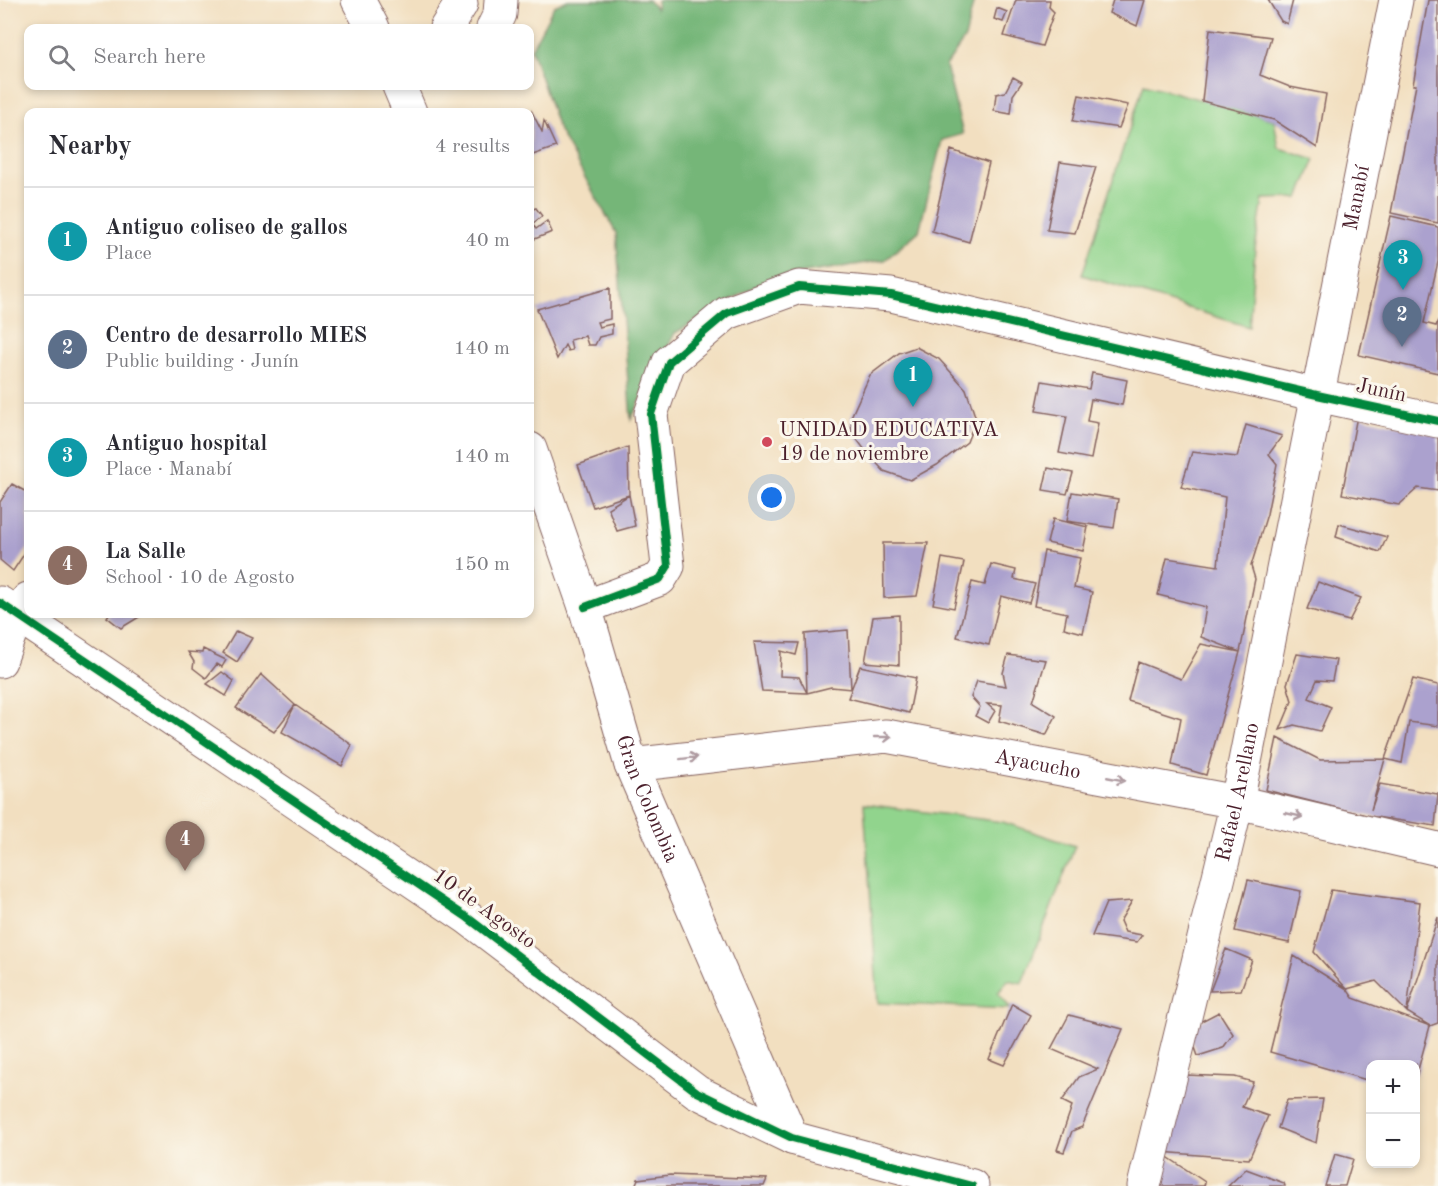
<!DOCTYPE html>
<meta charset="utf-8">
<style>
body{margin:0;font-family:"Old Standard TT",serif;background:#f2f2f3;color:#2b2b33}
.controls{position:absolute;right:18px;bottom:18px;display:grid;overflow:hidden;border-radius:12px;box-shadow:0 3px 9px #0003}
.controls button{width:54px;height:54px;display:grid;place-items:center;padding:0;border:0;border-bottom:2px solid #e1e1e2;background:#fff;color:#2b2b33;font:30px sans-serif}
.you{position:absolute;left:772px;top:498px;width:21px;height:21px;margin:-15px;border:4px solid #fff;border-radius:50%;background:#1a73e8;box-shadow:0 0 0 9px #1a73e833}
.badge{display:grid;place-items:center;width:39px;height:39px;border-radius:50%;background:#d93025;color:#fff;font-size:20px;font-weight:700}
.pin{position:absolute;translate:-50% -50px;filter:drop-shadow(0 2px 3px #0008)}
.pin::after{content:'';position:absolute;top:32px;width:21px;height:18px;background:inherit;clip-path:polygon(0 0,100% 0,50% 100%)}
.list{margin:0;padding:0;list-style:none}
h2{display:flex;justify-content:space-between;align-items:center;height:78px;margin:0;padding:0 24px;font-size:26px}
h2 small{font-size:20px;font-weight:400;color:#7c7c81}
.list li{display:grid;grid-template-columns:39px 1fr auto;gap:18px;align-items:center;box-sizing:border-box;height:108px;padding:0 24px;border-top:2px solid #e1e1e2}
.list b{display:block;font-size:22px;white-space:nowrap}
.list p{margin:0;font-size:20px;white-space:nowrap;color:#7c7c81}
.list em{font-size:20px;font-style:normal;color:#7c7c81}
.icon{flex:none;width:33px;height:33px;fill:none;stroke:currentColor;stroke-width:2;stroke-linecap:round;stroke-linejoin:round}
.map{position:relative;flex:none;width:1438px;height:1186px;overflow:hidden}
.search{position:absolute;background:#fff;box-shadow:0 3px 9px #0003;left:24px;top:24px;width:510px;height:66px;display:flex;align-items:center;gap:15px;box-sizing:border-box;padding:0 21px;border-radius:12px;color:#7c7c81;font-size:22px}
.panel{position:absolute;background:#fff;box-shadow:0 3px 9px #0003;left:24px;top:108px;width:510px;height:510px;border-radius:12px}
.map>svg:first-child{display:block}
.green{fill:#91d48d;stroke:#6e7a5c;stroke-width:1.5}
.forest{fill:#74b678;stroke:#5f6a52;stroke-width:1.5}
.building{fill:#aba1ce}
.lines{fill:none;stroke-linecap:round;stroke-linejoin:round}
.minor-casing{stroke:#85625f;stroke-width:35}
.major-casing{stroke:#85625f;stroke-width:35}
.minor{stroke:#fff;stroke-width:33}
.major{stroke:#fff;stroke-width:33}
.cycleway-casing{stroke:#fbf7ec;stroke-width:11}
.cycleway{stroke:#00873e;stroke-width:8}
.oneway{stroke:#ae9aa0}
.poi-dot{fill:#d1495b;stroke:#fbf7ec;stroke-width:2}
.labels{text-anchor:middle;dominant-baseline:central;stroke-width:6;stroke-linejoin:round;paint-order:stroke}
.street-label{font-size:21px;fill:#4a1f2b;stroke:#fbf7ec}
.poi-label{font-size:21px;fill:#4a1f2b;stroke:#fbf7ec;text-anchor:start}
</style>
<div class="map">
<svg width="1438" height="1186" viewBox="0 0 1438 1186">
<rect width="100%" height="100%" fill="#fbf7ec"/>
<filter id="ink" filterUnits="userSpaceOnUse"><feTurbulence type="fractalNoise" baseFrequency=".0167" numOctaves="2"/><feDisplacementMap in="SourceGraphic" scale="12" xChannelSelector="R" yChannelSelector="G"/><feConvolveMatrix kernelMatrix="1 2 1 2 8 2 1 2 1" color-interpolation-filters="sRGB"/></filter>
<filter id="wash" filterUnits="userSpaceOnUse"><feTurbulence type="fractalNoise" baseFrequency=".008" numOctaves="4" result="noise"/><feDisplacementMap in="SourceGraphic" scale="24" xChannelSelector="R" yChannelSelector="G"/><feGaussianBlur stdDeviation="1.35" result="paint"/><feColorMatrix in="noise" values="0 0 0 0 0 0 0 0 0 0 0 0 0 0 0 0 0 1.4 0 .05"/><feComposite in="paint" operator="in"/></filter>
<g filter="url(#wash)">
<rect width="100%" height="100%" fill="#f2dfc0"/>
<path class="green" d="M1144 84 1274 120 1279 148 1315 159 1299 198 1263 199 1255 249 1249 327 1082 275Z
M864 804 1003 822 1075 846 1022 983 1008 980 998 993 1011 1009 878 1003Z"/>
<path class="forest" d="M568 0H648L656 9 657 0H974L965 38 946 66 963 134 942 140 919 231 885 260 768 279 675 333 631 419 616 233 559 131 531 49 554 6Z"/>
<g id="blocks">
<path class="building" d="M1016 0H1050L1049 7 1054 12 1042 46 1004 36Z
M1113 0H1145L1137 26 1109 13Z
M1268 0H1293L1287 24 1281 21Z
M1428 0H1438V223L1391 213 1416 85H1413Z
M997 8 1007 12 1003 22 994 19Z
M1210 29 1271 37 1260 75 1290 87 1326 94 1317 148 1274 120 1202 101Z
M1013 77 1022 82 1013 95 1011 114 994 111 996 94 1005 92Z
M1079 95 1128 105 1119 128 1073 121Z
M532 112 542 132 544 121 556 147 530 156Z
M951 150 989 163 969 242 932 231Z
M1060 162 1096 167 1075 233 1047 230Z
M536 208 542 216 532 224 536 229 547 221 552 232 530 241V210Z
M1391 216 1438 227V262L1424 323 1436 326 1438 321V373L1359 355Z
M610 288V319L597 322 599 327 612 324V334L599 337 595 345H588L585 336 570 340 572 350 568 351 565 345 557 359 537 309Z
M916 347 939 359 966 389 976 419 967 442 937 465 910 480 884 471 868 454 852 433 851 417 870 375 899 353Z
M1092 373 1127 380 1122 405 1091 399 1087 421 1098 423 1091 459 1059 453 1067 416 1036 411 1042 381 1089 389Z
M1357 416 1438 435V491L1418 488 1399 505 1342 494Z
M1246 425 1282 436 1269 454 1277 464 1267 514 1251 566 1255 579 1240 652 1201 637 1206 607 1158 595 1167 558 1218 566 1225 497 1181 487 1192 452 1237 457Z
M628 447 629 495 635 526 617 531 608 508 629 495 593 507 578 465Z
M1048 468 1073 473 1067 494 1043 490Z
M12 484 28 493V548L13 571 0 560V502Z
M1072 492 1118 499 1114 528 1067 521Z
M1053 519 1088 527 1083 551 1047 543Z
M1339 524 1387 537 1380 552 1336 537Z
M883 543H928L917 596 884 598Z
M1044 551 1080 558 1074 588 1092 592 1083 633 1064 628 1067 613 1034 606Z
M942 558 964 562 954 608 933 604Z
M991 564 1016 570 1014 579 1035 584 1029 603 1001 596 989 645 957 637 972 582 985 585Z
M1318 582 1361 598 1349 621 1307 609Z
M109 614H144L121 628 107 617Z
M899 615V665L865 662 873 617Z
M848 630 851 689 831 687 807 693 762 691 754 642 799 643 796 655 781 651 780 676 799 677 807 693 805 634Z
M236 631 252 638 237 662 223 653Z
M1201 644 1240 652 1206 775 1172 765 1181 718 1128 701 1138 662 1181 679Z
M203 649 226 660 222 667 217 664 206 678 193 668 194 662 188 652 202 653Z
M1297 654 1336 660 1332 681 1317 680 1309 698 1331 707 1320 731 1294 725 1280 730 1292 701 1287 684Z
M1008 655 1046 660 1033 702 1056 716 1046 735 999 721 1002 705 987 704 995 711 988 723 975 716 980 707 971 697 977 681 1006 686 1003 673Z
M860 666 916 678 909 713 848 698Z
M222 672 234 681 226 696 207 684Z
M261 674 295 705 274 732 236 708Z
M1413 679 1438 685V726L1409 722 1402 763 1385 759Z
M295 705 352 745 342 766 282 732Z
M1277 738 1320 760 1385 759 1371 810 1380 784 1438 794 1435 826 1369 816 1266 790Z
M1248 880 1301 891 1289 943 1235 931Z
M1331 890 1420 902 1407 1012 1376 981 1347 989 1353 998 1430 1026 1416 1077V1064H1370V1081L1270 1052 1294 956 1347 989 1314 952Z
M1132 901 1120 921 1125 932 1142 935 1137 942 1092 936 1106 903Z
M1438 917V1023L1430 1026 1407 1012Z
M1226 949 1252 960 1241 990 1210 991Z
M1012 1004 1031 1015 1004 1065 989 1059Z
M1219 1012 1233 1034 1223 1048 1198 1056 1188 1028Z
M1069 1015 1123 1029 1082 1127 1072 1131 1064 1152 1057 1150 1072 1106 1062 1101 1079 1077 1098 1069 1051 1049Z
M1185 1075 1235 1077 1253 1082 1242 1107 1268 1116 1249 1159 1160 1152 1205 1182 1204 1186H1148Z
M1323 1099 1316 1143 1278 1128 1287 1100Z
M1335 1154 1353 1159 1345 1186H1325Z
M1246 1169 1284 1183 1285 1186H1228Z
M670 1175 767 1179 764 1186H635L638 1179Z"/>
</g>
</g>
<g filter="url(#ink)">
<use href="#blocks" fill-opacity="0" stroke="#85625f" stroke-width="1.5"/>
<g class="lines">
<g class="minor-casing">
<g id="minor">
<path d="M358 0 373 28"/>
<path d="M446 28 461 4 459 0"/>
<path d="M493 28 500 14 501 0"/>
<path d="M399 86 410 112"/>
<path id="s1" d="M530 449 585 607 631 765 792 1138"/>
<path d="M0 603 468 918 697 1092 792 1138 972 1186"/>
<path d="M585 607 660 579 668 566 651 414 669 362 727 313 799 287 891 295 1317 395 1438 421"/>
<path d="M0 661 17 614 28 599"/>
<path id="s2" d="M631 765 886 736 1237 802 1438 849"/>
</g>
</g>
<g class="major-casing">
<g id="major">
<path id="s3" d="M1144 1186 1237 802 1396 0"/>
</g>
</g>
<use href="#minor" class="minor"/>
<use href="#major" class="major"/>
<g class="cycleway-casing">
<path id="cycleway" d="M0 603 468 918 697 1092 792 1138 972 1186
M585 607 660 579 668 566 651 414 669 362 727 313 799 287 891 295 1317 395 1438 421"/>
</g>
<use href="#cycleway" class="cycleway"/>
</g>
<defs><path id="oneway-shaft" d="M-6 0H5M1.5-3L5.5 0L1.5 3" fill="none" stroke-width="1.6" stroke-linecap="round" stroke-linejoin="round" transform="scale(1.5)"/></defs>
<g class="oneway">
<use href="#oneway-shaft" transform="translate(883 737)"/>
<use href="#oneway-shaft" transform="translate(689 758) rotate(-7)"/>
<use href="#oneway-shaft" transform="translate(1116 779) rotate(11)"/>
<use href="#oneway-shaft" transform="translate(1294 815) rotate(13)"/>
</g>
</g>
<circle class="poi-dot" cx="767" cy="442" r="6"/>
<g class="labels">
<g class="street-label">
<text stroke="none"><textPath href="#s3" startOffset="1011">Manabí</textPath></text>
<text transform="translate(1381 391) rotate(12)">Junín</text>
<text stroke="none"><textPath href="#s2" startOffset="411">Ayacucho</textPath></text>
<text stroke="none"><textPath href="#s3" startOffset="405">Rafael Arellano</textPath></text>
<text stroke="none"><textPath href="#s1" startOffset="369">Gran Colombia</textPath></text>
<text transform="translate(484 909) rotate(36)">10 de Agosto</text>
</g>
<g class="poi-label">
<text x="779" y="430">UNIDAD EDUCATIVA<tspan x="779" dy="24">19 de noviembre</tspan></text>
</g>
</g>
</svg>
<div class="controls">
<button>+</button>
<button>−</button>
</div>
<div class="you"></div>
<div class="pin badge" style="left:913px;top:407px;background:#0f9aa8">1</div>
<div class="pin badge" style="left:1402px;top:347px;background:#5c6f8a">2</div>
<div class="pin badge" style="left:1403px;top:290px;background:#0f9aa8">3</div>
<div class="pin badge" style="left:185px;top:871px;background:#8d6e63">4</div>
<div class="search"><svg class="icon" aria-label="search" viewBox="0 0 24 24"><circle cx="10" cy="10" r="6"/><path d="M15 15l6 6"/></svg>Search here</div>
<section class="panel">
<h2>Nearby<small>4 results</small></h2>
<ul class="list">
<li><span class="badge" style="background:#0f9aa8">1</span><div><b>Antiguo coliseo de gallos</b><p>Place</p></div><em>40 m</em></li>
<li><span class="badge" style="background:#5c6f8a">2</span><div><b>Centro de desarrollo MIES</b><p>Public building · Junín</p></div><em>140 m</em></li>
<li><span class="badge" style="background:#0f9aa8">3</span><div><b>Antiguo hospital</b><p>Place · Manabí</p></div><em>140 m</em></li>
<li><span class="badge" style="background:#8d6e63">4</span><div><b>La Salle</b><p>School · 10 de Agosto</p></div><em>150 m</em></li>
</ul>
</section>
</div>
